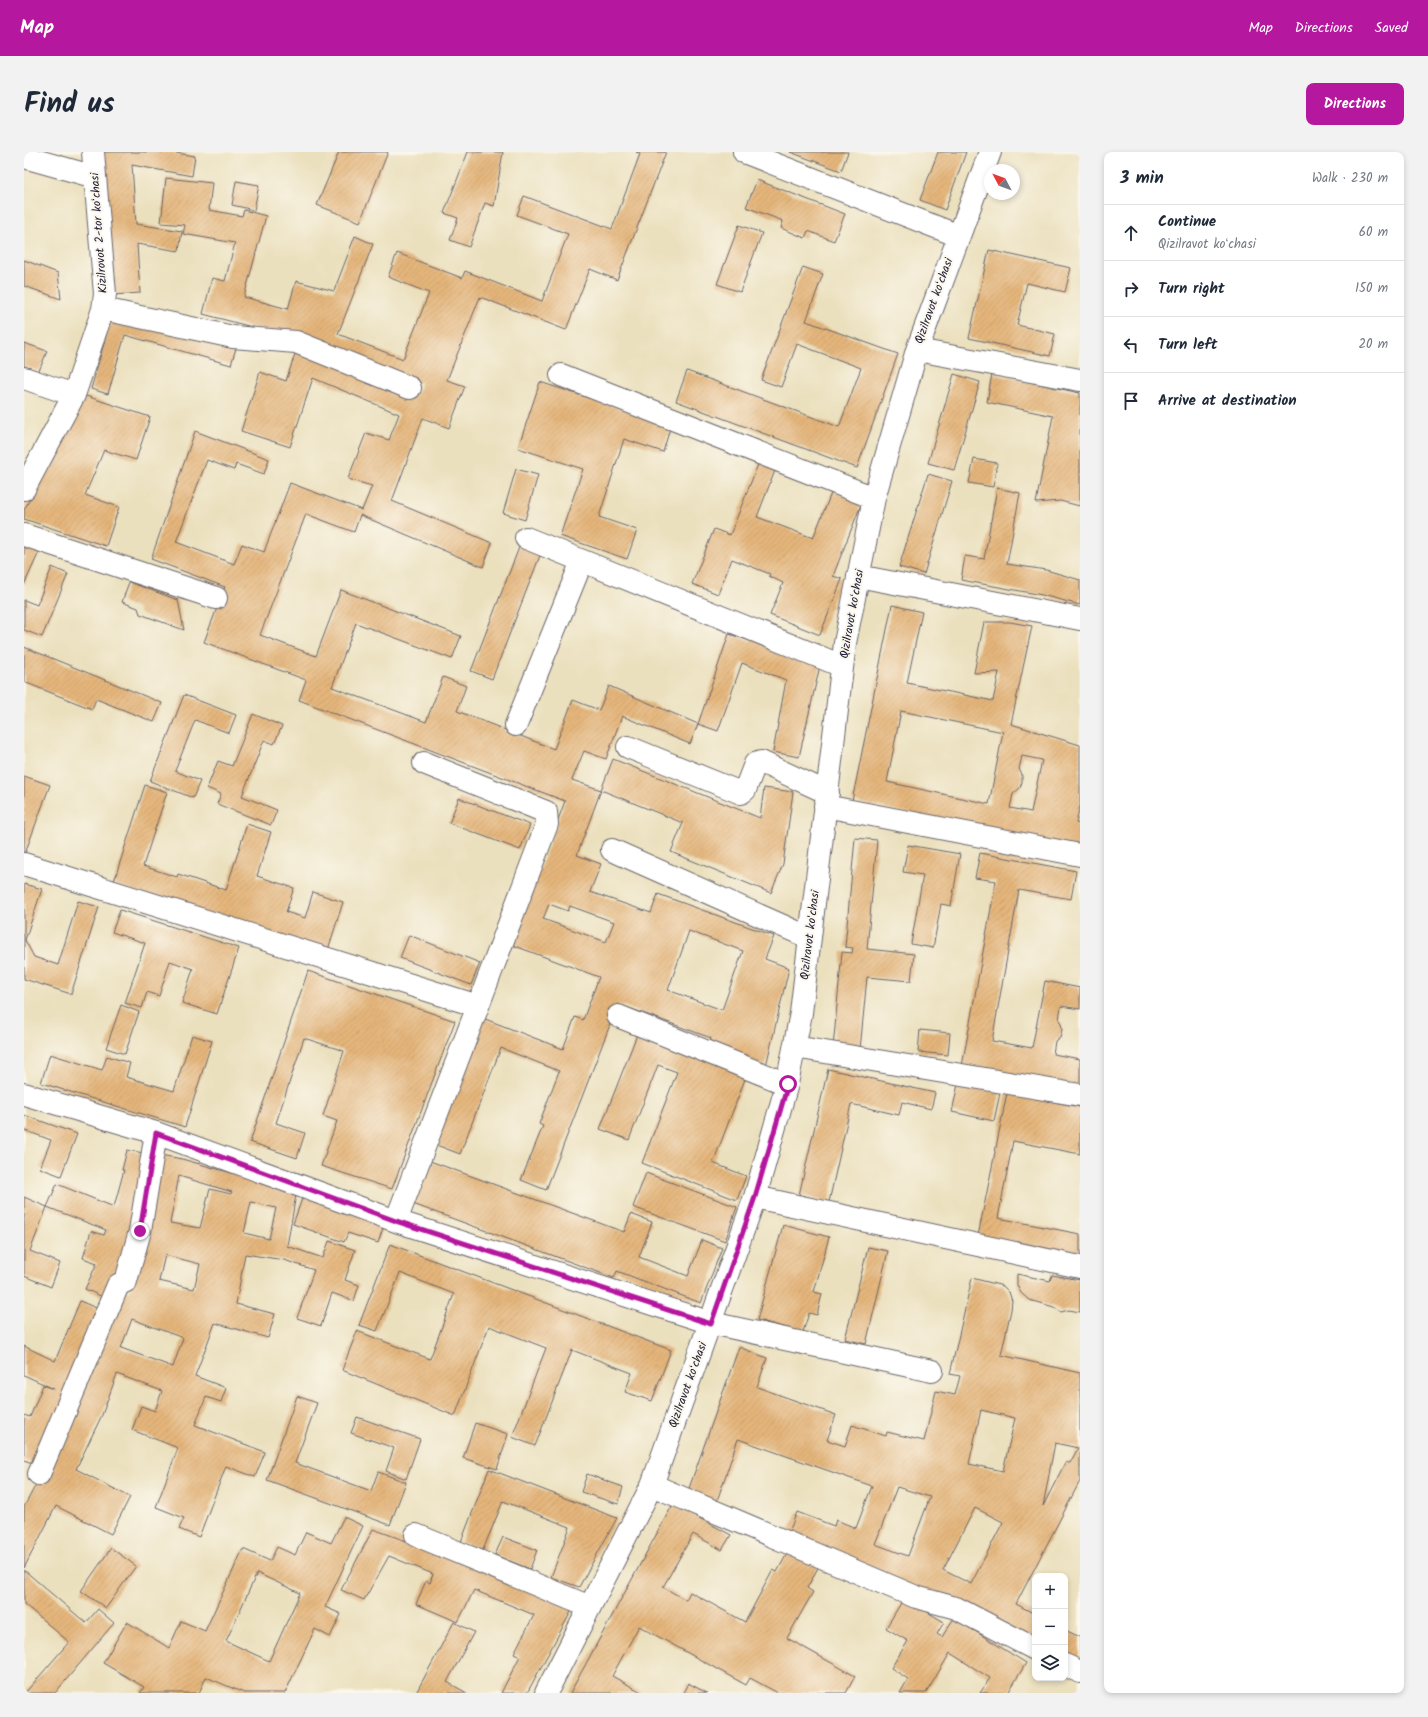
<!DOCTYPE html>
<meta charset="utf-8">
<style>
body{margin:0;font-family:Kalam,sans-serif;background:#f2f2f3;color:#1f2937}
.controls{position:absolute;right:12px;bottom:12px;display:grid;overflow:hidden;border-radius:8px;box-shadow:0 2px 6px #0003}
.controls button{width:36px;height:36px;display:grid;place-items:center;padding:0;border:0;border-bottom:1px solid #e0e1e3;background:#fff;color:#1f2937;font:20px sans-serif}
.compass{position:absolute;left:960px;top:12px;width:36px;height:36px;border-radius:50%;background:#fff;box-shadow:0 2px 6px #0003;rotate:311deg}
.stop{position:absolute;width:12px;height:12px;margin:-9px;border:3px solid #b5179e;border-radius:50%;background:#fff}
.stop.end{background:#b5179e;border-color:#fff;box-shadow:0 1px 4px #0008}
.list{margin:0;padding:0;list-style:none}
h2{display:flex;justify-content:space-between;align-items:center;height:52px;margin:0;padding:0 16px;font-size:17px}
h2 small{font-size:13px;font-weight:400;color:#747a83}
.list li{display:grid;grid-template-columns:26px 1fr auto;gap:12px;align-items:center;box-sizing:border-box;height:56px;padding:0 16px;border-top:1px solid #e0e1e3}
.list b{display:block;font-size:15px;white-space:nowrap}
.list p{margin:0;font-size:13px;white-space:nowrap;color:#747a83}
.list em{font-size:13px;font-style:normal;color:#747a83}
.icon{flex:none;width:22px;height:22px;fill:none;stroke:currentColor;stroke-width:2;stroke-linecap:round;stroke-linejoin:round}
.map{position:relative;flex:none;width:1056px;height:1541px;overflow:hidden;border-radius:8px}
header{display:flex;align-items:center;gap:24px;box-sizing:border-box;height:56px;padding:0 20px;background:#b5179e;color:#fff}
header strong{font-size:19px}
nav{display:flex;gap:22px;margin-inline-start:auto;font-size:14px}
.intro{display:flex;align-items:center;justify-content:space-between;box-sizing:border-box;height:96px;padding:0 24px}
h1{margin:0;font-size:28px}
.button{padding:10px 18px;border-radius:8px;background:#b5179e;color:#fff;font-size:14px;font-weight:700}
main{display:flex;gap:24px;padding:0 24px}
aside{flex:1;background:#fff;border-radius:8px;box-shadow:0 2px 6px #0003}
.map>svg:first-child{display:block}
.building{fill:url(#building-hatch);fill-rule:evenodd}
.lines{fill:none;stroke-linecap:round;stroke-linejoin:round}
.minor-casing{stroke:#686469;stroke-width:24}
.minor{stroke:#fff;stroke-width:22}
.route{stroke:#b5179e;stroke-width:5}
.labels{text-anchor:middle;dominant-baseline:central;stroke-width:4;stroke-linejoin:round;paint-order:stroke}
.street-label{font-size:12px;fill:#22223b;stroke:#fbf7ec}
</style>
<header>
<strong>Map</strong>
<nav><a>Map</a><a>Directions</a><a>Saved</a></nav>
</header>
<div class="intro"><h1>Find us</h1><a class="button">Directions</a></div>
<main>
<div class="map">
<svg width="1056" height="1541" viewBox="0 0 1056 1541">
<defs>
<pattern id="building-hatch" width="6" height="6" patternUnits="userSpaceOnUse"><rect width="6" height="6" fill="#e5b67c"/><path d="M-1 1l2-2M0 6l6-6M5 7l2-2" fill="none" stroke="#c49c6c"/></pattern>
</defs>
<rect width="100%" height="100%" fill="#fbf7ec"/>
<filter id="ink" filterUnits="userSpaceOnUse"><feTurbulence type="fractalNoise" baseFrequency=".025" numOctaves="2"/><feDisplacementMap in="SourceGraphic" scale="8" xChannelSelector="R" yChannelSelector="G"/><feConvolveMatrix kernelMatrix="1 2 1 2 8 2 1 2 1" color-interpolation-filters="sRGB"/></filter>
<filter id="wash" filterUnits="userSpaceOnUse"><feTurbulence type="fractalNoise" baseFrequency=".012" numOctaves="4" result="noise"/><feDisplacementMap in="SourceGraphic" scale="16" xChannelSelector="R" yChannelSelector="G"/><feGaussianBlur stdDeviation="0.9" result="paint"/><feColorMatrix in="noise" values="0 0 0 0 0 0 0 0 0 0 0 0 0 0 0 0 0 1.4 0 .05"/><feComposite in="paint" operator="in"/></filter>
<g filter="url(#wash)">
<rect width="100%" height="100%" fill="#ebe0be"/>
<g id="blocks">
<path class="building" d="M80 0H147L171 4 168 24 108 13 112 72 158 79 155 99 113 92 116 141 89 143Z
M315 0H364L336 70 293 53Z
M444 0H479L470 54 461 51 445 95 426 88 434 66 420 61Z
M612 0H642L593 128 566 117 542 178 456 145 423 228 441 234 425 276 399 266 368 349 468 391 459 415 336 363 330 380 282 362 236 483 292 504 317 438 437 484 428 507 332 471 308 535 402 570 419 525 442 534 433 559 530 597 549 548 575 558 585 534 674 572 666 592 598 564 582 607 560 599 548 628 577 638 553 703 577 712 566 740 627 761 634 742 750 784 741 807 765 816 742 914 685 893 687 886 594 852 522 1038 497 1028 519 974 515 972 535 919 477 896 436 1002 407 991 456 865 539 897 551 865 559 868 575 825 488 793 541 649 275 548 282 528 180 490 201 435 127 407 171 279 245 307 240 322 212 312 210 318 183 308 152 390 210 412 218 392 240 400 266 331 338 358 348 334 324 327 342 281 365 288 375 262 289 226 266 295 217 279 236 220 262 229 274 193 392 243 397 231 292 192 179 162 188 126 201 129 211 91 159 82 161 73 137 71 142 26 188 31 185 58 218 64 220 58 242 64 220 145 264 157 272 129 310 139 331 84 349 92 314 182 379 207 405 141 364 125 373 101 438 126 441 119 518 149 544 82 493 63 500 44 588 77 616 2ZM525 752 544 759 546 754 590 770 582 790 519 767ZM665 779 719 799 698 858 644 838Z
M766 0H824L817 19Z
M914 0H942L921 58 896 48Z
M733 28 821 62 810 89 784 79 781 86 757 76 759 69 722 55Z
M212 29 235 33 230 58 208 53Z
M715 73 738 81 716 140 693 132Z
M965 98 1047 116 1041 140 1003 131 993 173 1031 182 1026 204 945 186Z
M0 108 34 121 37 147 0 134Z
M779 115 799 122 782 169 874 202 833 316 652 249 663 219 815 275 837 216 773 192 757 235 737 228Z
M89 160 212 196 207 213 101 183 84 242 67 237Z
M0 191 23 199 15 219 0 214Z
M930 222 956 230 930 318 904 311Z
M968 222 1056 241V354L1036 349 1012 351 1029 264 963 250Z
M516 230 647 273 639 300 600 287 575 365 613 378 603 407 536 384 559 317 494 296Z
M62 244 126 265 112 308 80 298 61 343 95 355 82 394 0 367V358Z
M950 307 973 311 969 335 945 331Z
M735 310 752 316 733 365 789 386 808 339 838 350 809 424 818 427 796 483 746 463 759 431 745 424 746 422 708 407 694 442 668 432 690 377 706 383Z
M492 317 514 323 501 368 479 361Z
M904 322 928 329 900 422 875 415Z
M973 336 996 341 983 412 1022 418 1056 428V453L1018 443 937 428 941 404 960 407Z
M0 391 16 398 0 433Z
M496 393 517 401 468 527 447 519Z
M28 415 44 422 18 485 0 478V448L13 453Z
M105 430 154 448 160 478 116 462 114 456 98 450Z
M868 453 898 460 883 531 969 549 975 520 950 521 960 470H986L1008 474 987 572 1056 593V653L1052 671 1056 672V697L828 649ZM877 559 979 580 965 652 863 630ZM998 604 1018 608 1007 660 986 656 989 642 996 636 998 630V623L995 617Z
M705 482 727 489 729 483 797 509 775 605 749 600 762 528 718 511 694 579 674 572Z
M0 495 138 551 130 570 72 547 68 557 0 530Z
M160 543 212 563 205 581 171 568 151 619 176 629 169 646 126 629Z
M229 562 258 574 250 592 240 588 218 644 253 658 247 673 193 652 197 642 183 636 194 609 208 614Z
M589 607 736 666 740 636 769 640 759 712 747 741 647 700 659 671 577 638Z
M0 624 26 633 0 704Z
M121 633 143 640 119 714 153 725 154 722 202 738 223 672 247 680 233 724 270 736 262 760 281 766 289 740 319 750 303 801 89 732Z
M435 646 506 673 496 698 425 671Z
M831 686 853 688 843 797 890 802 887 829 843 825 836 898 809 896 818 800 828 801 829 796 821 795Z
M884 693 936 702 927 754 917 752 909 796 887 792 899 723 879 720Z
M956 701 1052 719 1047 747 995 738 968 889 1008 896 1021 829 1056 836V857L1037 854 1035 868 1037 871 1038 878 1036 885 1031 889 1029 902 1056 907V935L938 914 972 729 951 726Z
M0 732 18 737 1 788 10 805 34 813 54 749 75 755 47 842 0 827Z
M96 758 215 796 193 862 158 851 169 817 146 809 135 844 123 840 118 856 101 851 121 791 88 780Z
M385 783 456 811 447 833 376 806Z
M284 819 431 869 368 1037 297 1014 313 969 299 964 320 899 280 886 252 971 281 981 273 1006 226 990Z
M97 853 115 860 101 902 82 896Z
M896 878 926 881 924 903 894 900Z
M614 880 723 922 689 1011 722 1024 713 1048 618 1011 653 920 634 913 605 988 576 977Z
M168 883 188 889 161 975 17 931 26 902 78 918 83 904 106 911 102 925 150 939Z
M804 917 911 941 907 957 878 950 875 963 827 952 805 1050 775 1043Z
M934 932 976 941 970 969 928 960Z
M983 941 1056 955V1002L989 989 974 1066 1056 1082V1109L953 1089Z
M0 963 53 982 37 1024 16 1016 27 988 0 978Z
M103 998 125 1002 108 1092 81 1146 61 1137 73 1111 59 1106 67 1079 80 1083 82 1078 23 1055 33 1032 90 1055 100 1018H98Z
M131 1002 158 1007 211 1022 212 1020 273 1037 263 1094 299 1106 305 1089 331 1098 321 1128 335 1133 330 1149 308 1141 297 1174 273 1166 290 1118 260 1108 221 1102 212 1152 251 1162 244 1186 191 1171 171 1224 202 1236 197 1250 182 1245 171 1273 241 1300 231 1325 202 1314 175 1385 155 1377 160 1366 132 1355 154 1296 108 1278 117 1254 131 1259 138 1239 93 1222 78 1263 52 1317 106 1345 87 1382 32 1354 0 1416V1355L18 1321 95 1136 106 1140ZM155 1024 208 1040 207 1042 186 1037 176 1076 146 1071ZM227 1050 252 1056 245 1087 220 1081ZM141 1103 176 1112 170 1137 135 1129ZM108 1167 159 1186 149 1215 97 1196Z
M406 1009 600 1080 607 1062 628 1070 615 1105 664 1124 678 1088 698 1096 677 1151 593 1119 590 1126 389 1052Z
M622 1021 713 1055 701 1089 609 1055Z
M279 1044 360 1073 354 1091 324 1081 320 1090 269 1072Z
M0 1045 23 1055 6 1099 36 1111 27 1135 0 1124Z
M759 1073 805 1085 790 1140 798 1142 793 1163 785 1161 779 1180 733 1168Z
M366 1092 647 1198 628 1249 601 1240 608 1221 548 1198 511 1294 488 1285 522 1196 465 1174 431 1264 318 1218 333 1179 406 1207 430 1142 376 1121 353 1179 335 1173Z
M844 1095 864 1099 842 1192 821 1187Z
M993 1122 1026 1129 1028 1123 1056 1128V1160L1045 1158 1037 1160 1030 1155 1005 1148 997 1141 993 1133Z
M948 1126 979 1134 985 1140 988 1149 987 1158 977 1203 1056 1221V1329L992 1452 1011 1462V1490L763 1385 773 1360 810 1374 812 1368 832 1376 848 1334 714 1287 692 1352 663 1342 715 1195 743 1206 733 1235 812 1263 803 1288 821 1294 828 1273 862 1284 863 1280 900 1289 912 1239 931 1243 936 1224 926 1222ZM957 1258 991 1266 979 1319 945 1312ZM1031 1291 1054 1296 1046 1311 1042 1309 1019 1354ZM873 1335 906 1345 884 1404 851 1392ZM951 1356 979 1370 947 1432 919 1418Z
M56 1149 79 1159 14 1313 0 1308V1263L6 1265 19 1233 30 1237 0 1223V1194L31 1209Z
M273 1244 293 1251 271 1311 347 1339 354 1320 382 1330 366 1373 243 1328Z
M333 1265 396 1287 382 1327 362 1319 370 1296 327 1281Z
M451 1271 484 1282 473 1317 439 1306Z
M465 1317 593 1366 555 1435 527 1425 546 1375 479 1349 459 1398 437 1390Z
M563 1322 599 1335 594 1352 557 1340Z
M649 1352 707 1383 698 1398 669 1382 639 1435 662 1448 666 1440 721 1470 749 1418 753 1420 766 1396 796 1412 783 1436 789 1440 763 1486 831 1524 822 1541H754L726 1526 722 1533 615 1474 588 1524 619 1541H546Z
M320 1365 339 1374 301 1455 317 1462 306 1485 291 1477 261 1541H220L182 1525 175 1541H116L120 1535 79 1511 103 1470 145 1496 157 1469 181 1479 219 1397 246 1409 253 1395 271 1403 282 1380 307 1391ZM233 1421 276 1441 245 1509 202 1489Z
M349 1377 438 1409 549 1456 503 1541H477L496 1504 490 1501 510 1463 450 1438 434 1470 392 1452 402 1429 406 1431 409 1422 365 1404 340 1448 317 1438Z
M479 1385 513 1398 506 1417 471 1403Z
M87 1396 112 1414 82 1456 57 1439Z
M0 1418 62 1471 74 1457 90 1471 31 1541H1L45 1490 0 1452Z
M880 1446 920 1470 913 1482 918 1485 930 1466 1002 1511 984 1541H956L966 1526 926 1501 902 1541H876L884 1527 867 1516 884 1489 862 1476Z
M430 1470 450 1480 423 1530 443 1541H392Z
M1041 1478 1056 1485V1513L1041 1505Z
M664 1531 683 1541H659Z"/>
</g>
</g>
<g filter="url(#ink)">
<use href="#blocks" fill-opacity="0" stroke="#686469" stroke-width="1"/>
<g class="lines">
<g class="minor-casing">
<path id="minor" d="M720 0 935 84
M0 5 71 25
M79 157 209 185 272 190 386 236
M893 198 1056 228
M537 223 850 346
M0 226 50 243
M0 337 50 243 79 157 81 142 69 0
M0 383 192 446
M502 386 818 514
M834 424 1056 467
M492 573 558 409
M604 595 717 641 721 638 731 612 737 610 804 641
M801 654 1056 703
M588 698 786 786
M0 712 454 854 523 672 522 660 400 611
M594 864 763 932
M771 895 1056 943
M0 942 132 981 372 1069 687 1171 908 1219
M731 1045 1056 1115
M372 1069 454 854
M15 1322 94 1133 102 1129 116 1079 132 981
M628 1333 892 1445 932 1456 1011 1497
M392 1383 566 1455
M1041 1513 1056 1520
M522 1541 628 1333 731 1045 763 932 777 861 821 491 850 346 893 198 966 0"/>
</g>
<use href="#minor" class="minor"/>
</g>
</g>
<g class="lines" filter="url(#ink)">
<path class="route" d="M116 1079 132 981 372 1069 687 1172 731 1045 764 932"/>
</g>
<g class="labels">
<g class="street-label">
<text transform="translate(75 81) rotate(-94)">Kizilrovot 2-tor koʻchasi</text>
<text transform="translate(910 149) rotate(-70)">Qizilravot koʻchasi</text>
<text transform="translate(828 462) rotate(-80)">Qizilravot koʻchasi</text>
<text transform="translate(786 783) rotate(-83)">Qizilravot koʻchasi</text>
<text transform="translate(664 1233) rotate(-70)">Qizilravot koʻchasi</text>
</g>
</g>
</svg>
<div class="controls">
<button>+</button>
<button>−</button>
<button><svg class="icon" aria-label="layers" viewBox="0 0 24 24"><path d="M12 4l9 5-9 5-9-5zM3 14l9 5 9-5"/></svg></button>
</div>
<svg class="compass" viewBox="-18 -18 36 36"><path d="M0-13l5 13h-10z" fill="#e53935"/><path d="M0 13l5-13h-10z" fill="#747a83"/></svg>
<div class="stop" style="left:764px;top:932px"></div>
<div class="stop end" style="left:116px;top:1079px"></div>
</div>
<aside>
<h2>3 min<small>Walk · 230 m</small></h2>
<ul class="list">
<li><svg class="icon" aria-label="ahead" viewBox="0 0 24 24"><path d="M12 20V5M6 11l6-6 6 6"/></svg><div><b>Continue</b><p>Qizilravot koʻchasi</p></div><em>60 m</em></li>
<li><svg class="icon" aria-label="right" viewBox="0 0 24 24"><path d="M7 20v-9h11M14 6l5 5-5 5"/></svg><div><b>Turn right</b></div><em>150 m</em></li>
<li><svg class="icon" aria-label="left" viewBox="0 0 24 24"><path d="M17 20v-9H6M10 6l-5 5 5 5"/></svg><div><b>Turn left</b></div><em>20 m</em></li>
<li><svg class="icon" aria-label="arrive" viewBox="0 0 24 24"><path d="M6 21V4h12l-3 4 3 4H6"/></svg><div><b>Arrive at destination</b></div></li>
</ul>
</aside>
</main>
